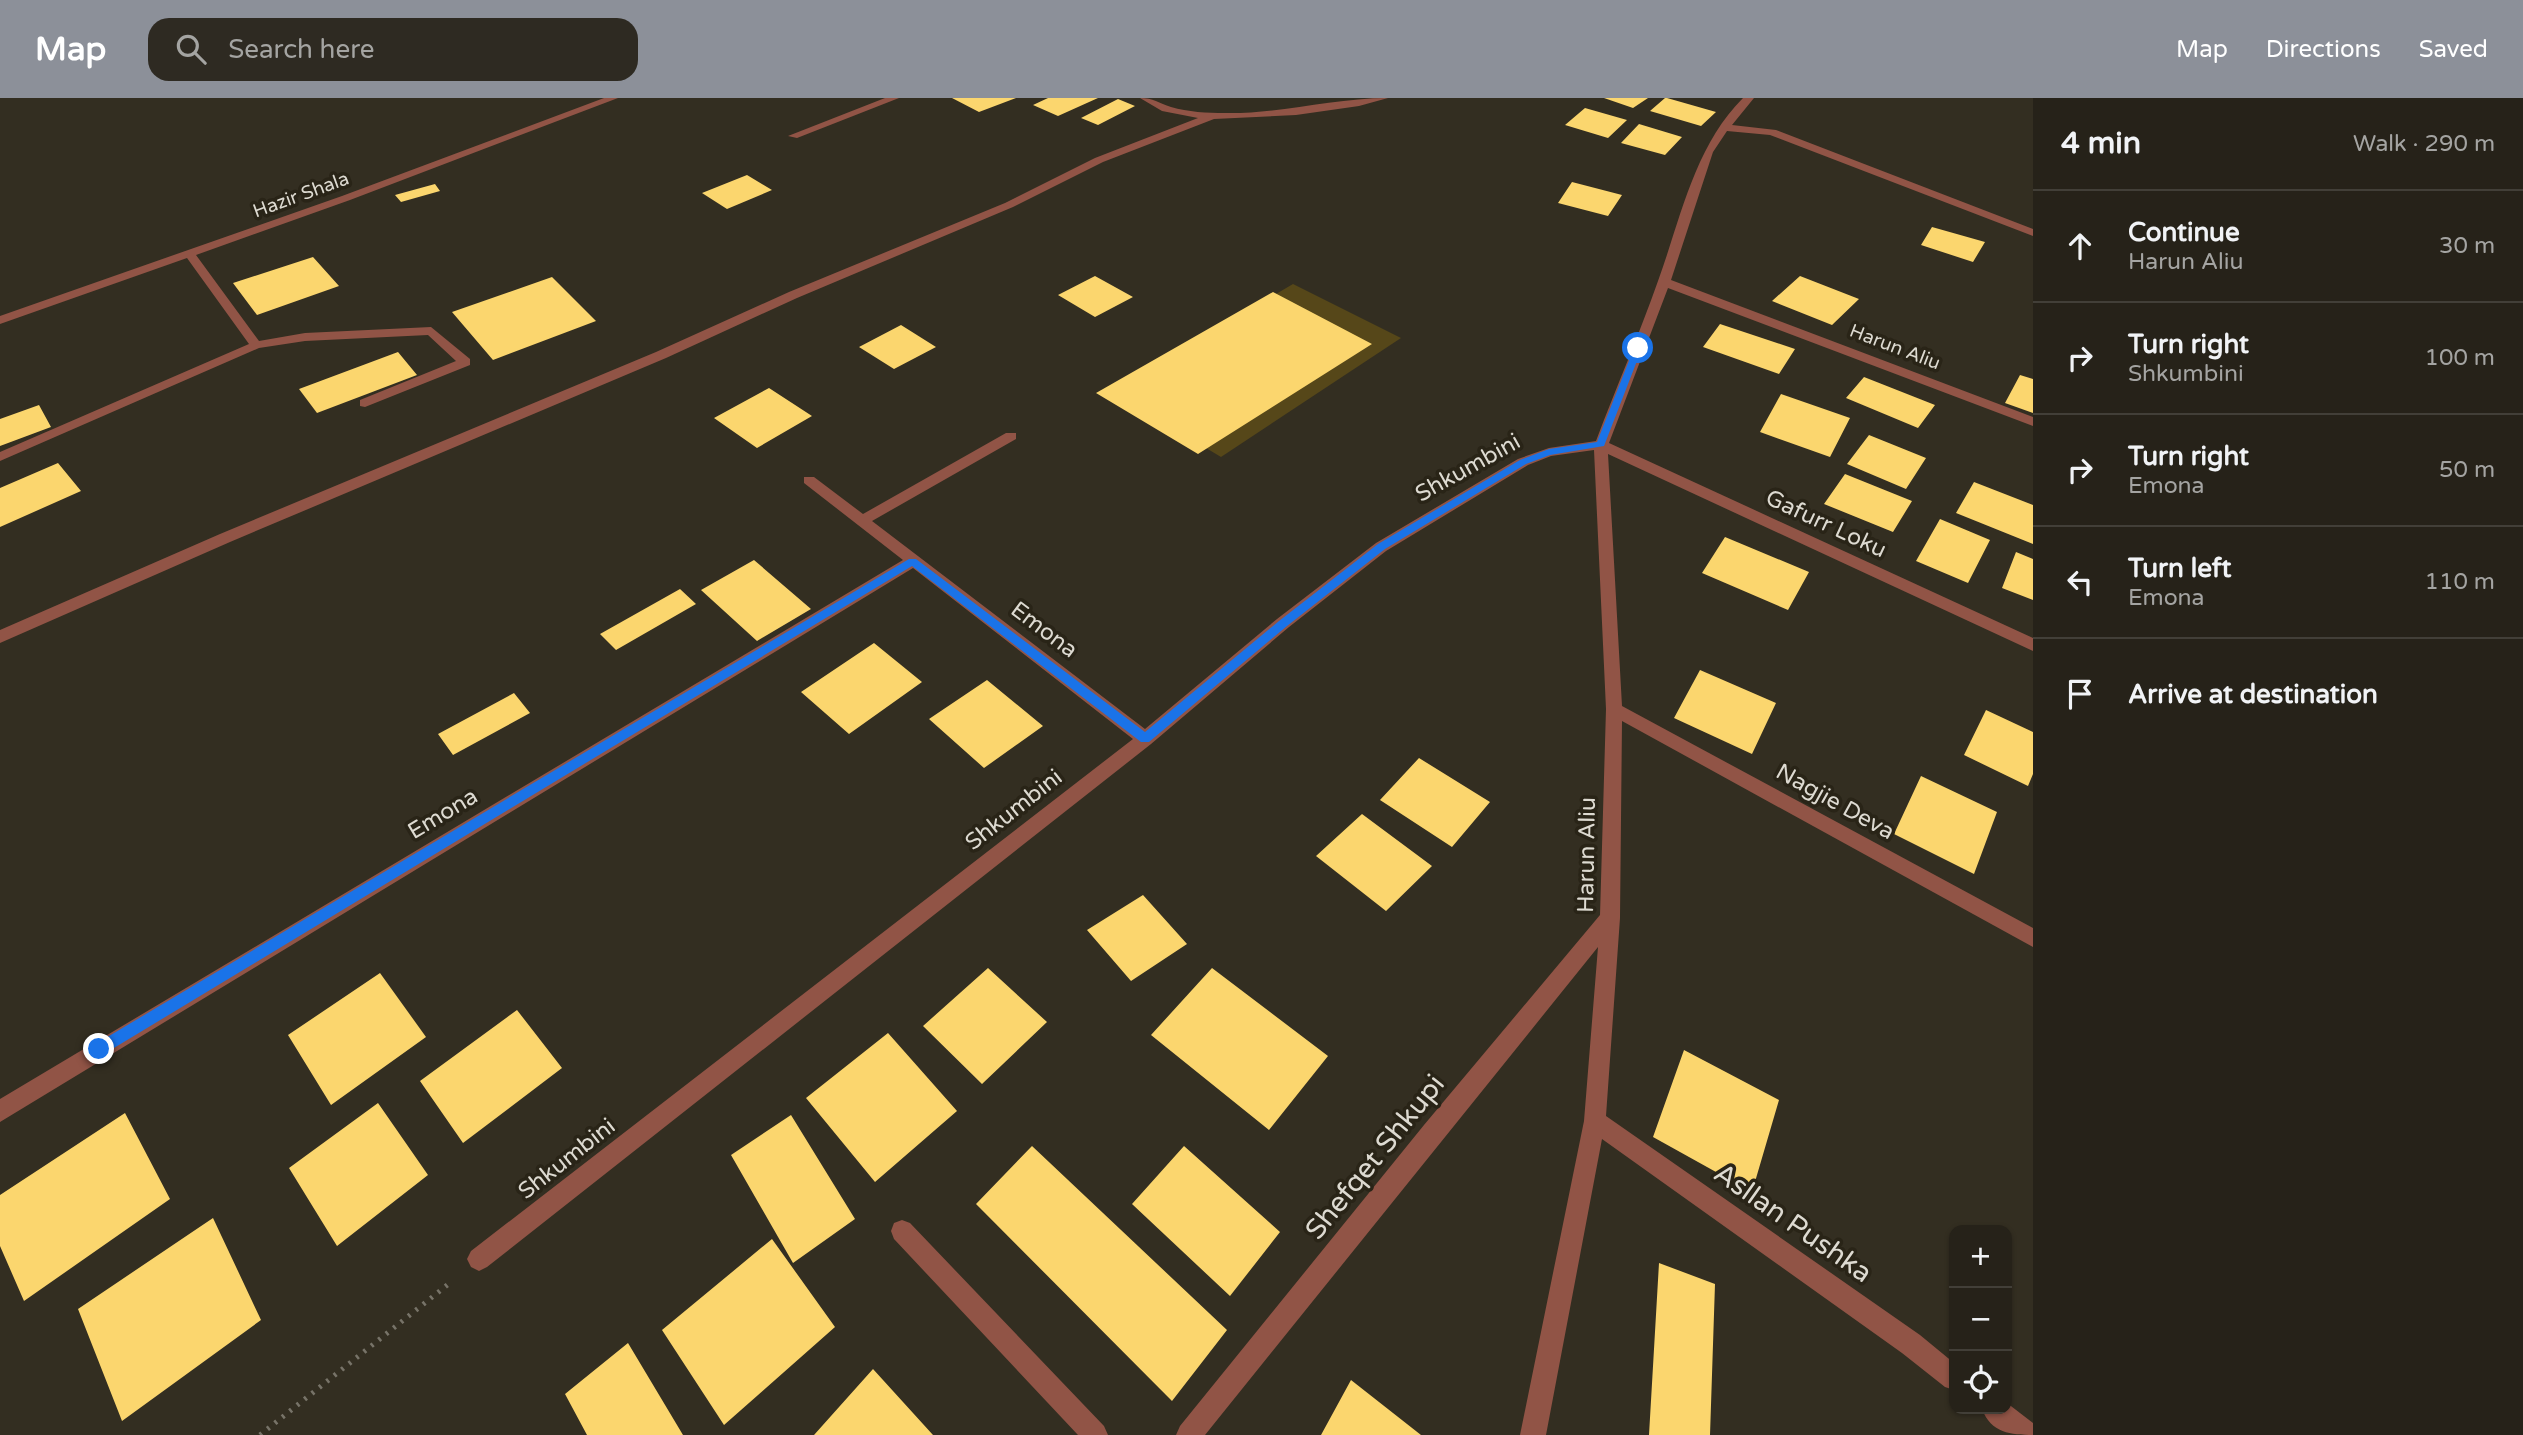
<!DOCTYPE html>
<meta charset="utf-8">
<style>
body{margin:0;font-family:"Varela Round",sans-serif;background:#2e2a22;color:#f1f3f6}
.controls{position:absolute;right:21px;bottom:21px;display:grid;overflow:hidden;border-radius:14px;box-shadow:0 2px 5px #0004}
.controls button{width:63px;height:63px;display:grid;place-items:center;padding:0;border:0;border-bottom:2px solid #423f38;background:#262219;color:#f1f3f6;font:35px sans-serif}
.stop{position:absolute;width:21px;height:21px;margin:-16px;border:5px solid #1a73e8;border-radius:50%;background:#fff}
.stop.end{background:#1a73e8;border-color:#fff;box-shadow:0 2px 7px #0008}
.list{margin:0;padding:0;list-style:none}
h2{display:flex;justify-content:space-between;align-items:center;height:91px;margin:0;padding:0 28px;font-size:30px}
h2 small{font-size:23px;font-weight:400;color:#a4a4a2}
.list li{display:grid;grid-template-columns:46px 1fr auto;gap:21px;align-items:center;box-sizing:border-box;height:112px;padding:0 28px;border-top:2px solid #423f38}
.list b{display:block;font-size:26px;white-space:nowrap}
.list p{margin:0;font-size:23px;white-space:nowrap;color:#a4a4a2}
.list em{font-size:23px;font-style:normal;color:#a4a4a2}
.icon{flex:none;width:38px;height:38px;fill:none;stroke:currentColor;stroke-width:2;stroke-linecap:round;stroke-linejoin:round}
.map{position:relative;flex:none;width:2033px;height:1337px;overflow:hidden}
header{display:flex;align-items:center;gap:42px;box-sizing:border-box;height:98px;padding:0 35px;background:#8c9099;color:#fff}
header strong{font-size:33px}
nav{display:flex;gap:38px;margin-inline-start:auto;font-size:24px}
.search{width:490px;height:63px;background:#2e2a22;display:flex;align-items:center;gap:18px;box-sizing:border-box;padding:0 24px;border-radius:21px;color:#a4a4a2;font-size:26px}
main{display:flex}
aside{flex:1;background:#262219}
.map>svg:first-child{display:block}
.green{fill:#564719}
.building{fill:#fbd66e}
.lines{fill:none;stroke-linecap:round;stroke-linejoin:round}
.path{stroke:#777368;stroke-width:5;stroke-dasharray:2.5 7;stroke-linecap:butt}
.minor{fill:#915446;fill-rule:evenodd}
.route{fill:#1a73e8}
.labels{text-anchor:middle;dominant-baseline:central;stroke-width:7;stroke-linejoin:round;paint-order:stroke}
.far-street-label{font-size:19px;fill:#dddad1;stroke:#292417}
.street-label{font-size:23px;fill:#dddad1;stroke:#292417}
.near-street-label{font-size:28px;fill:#dddad1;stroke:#292417}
</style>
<header>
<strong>Map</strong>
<div class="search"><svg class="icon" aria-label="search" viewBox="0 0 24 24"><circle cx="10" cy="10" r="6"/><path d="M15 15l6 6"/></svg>Search here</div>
<nav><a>Map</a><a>Directions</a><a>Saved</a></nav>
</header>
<main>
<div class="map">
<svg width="2033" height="1337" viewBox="0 0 2033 1337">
<rect width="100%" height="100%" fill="#332e21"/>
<path class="green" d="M1293 186 1401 240 1221 359 1111 293Z"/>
<path class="building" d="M952 0H1016L979 14Z
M1048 0H1098L1058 18 1033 7Z
M1604 0H1648L1633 10Z
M1665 0H1667L1716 14 1701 28 1650 13Z
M1118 1 1135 8 1098 27 1081 20Z
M1585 10 1627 22 1608 40 1565 27Z
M1639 26 1682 39 1665 57 1621 45Z
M747 77 772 92 727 111 702 95Z
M1572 84 1622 97 1608 118 1558 105Z
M435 86 440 93 401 104 395 97Z
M1932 129 1985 144 1973 164 1921 147Z
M313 159 339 188 257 217 233 185Z
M1095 178 1133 199 1095 219 1058 197Z
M1800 178 1859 201 1832 227 1772 203Z
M552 179 596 223 493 262 452 214Z
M1273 194 1372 246 1198 356 1096 295Z
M1720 226 1795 251 1779 276 1703 249Z
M901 227 936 249 894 271 859 249Z
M398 254 417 277 317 315 299 291Z
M2020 277 2033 281V315L2005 305Z
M1864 279 1935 307 1918 330 1846 300Z
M769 290 812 318 757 350 714 320Z
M1781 296 1850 320 1830 359 1760 334Z
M39 307 51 329 0 348V321Z
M1869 337 1926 360 1906 391 1847 366Z
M58 365 81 393 0 429V390Z
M1845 376 1912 403 1893 434 1824 406Z
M1974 384 2033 407V446L1956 415Z
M1940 421 1990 442 1968 485 1916 463Z
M1725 439 1809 474 1788 512 1702 475Z
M2016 454 2033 461V502L2002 490Z
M754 462 811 511 757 543 701 492Z
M680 491 696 506 616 552 600 536Z
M874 545 922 584 849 636 801 594Z
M1700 572 1776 605 1752 656 1674 620Z
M987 582 1043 628 984 670 929 621Z
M514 595 530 615 453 657 438 636Z
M1986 612 2033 634V676L2028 688 1964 657Z
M1419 660 1490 704 1452 749 1380 702Z
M1921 678 1997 714 1974 776 1894 736Z
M1362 716 1432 768 1386 813 1316 758Z
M1143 797 1187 846 1131 883 1087 832Z
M988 870 1047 924 982 986 923 928Z
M1212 870 1328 958 1269 1032 1151 937Z
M380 875 426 939 331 1007 288 937Z
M517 912 562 970 463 1045 420 983Z
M888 935 957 1013 875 1084 806 1000Z
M1684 952 1779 1002 1752 1094 1653 1039Z
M378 1005 428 1077 337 1148 289 1070Z
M125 1015 170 1101 24 1203 0 1148V1097Z
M791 1017 855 1121 793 1165 731 1057Z
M1032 1048 1227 1232 1172 1303 976 1106Z
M1184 1048 1280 1134 1230 1198 1132 1106Z
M213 1120 261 1222 122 1323 78 1211Z
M772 1141 835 1229 724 1327 662 1232Z
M1659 1165 1715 1186 1710 1337H1649Z
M628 1245 683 1337H587L565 1296Z
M873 1271 933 1337H814Z
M1351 1282 1421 1337H1321Z"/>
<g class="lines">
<path class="path" d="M260 1337 451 1184"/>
<path class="minor" d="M604 0H618L350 102 196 157 259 243 305 235 431 229 470 261V267L365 309 360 308V302L456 263 428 237 305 243 259 250 0 363V354L249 246 187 160 0 226V218L342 98Z
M885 0H899L797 40 788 38Z
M1140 0C1153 0 1159 5 1171 9 1188 14 1207 15 1225 15 1280 16 1333 0 1388 0L1359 8 1296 17 1214 21 1103 64 1013 109 797 200 666 260 230 444 0 545V532L220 436 656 254 789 194 1005 105 1095 60 1198 20 1162 13Z
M1743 0H1754L1732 27 1776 32 2033 131V138L1770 37 1727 33 1713 54 1671 182 2033 319V328L1668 190 1609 345 2033 540V553L1608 356 1622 608 2033 830V849L1622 623 1620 820 1606 1018 1920 1237 1954 1265V1292L1945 1289 1902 1255 1602 1041 1546 1337H1520L1584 1023 1598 849 1205 1337H1176L1180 1328 1424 1027 1600 817 1606 611 1594 352 1551 358 1528 367 1386 453 1289 529 1151 646 487 1169 479 1173 471 1169 467 1161 471 1153 1133 641 913 470 0 1024V1001L903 462 804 385V379H814L863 416 1006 335H1016V341L872 423 1145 631 1277 521 1376 445 1518 361 1549 350 1596 343C1616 290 1639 237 1658 183 1681 120 1694 49 1743 0Z
M902 1122 910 1125 1104 1328 1108 1337H1078L894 1141 891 1133 894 1125Z
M2007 1305 2033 1325V1337C2011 1337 1991 1335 1982 1311H2007Z"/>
</g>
<path class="route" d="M1638 247 1642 250 1604 348 1550 357 1526 366 1385 451 1287 528 1149 644H1141L912 468 104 956H94V947L909 461H916L1145 634 1279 523 1378 446 1520 362 1549 351 1597 344 1634 250Z"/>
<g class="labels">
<g class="far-street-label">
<text transform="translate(301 97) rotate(-20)">Hazir Shala</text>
<text transform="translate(1895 249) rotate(21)">Harun Aliu</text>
</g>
<g class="street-label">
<text transform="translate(1468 370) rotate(-29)">Shkumbini</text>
<text transform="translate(1826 426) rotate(25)">Gafurr Loku</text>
<text transform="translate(1044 532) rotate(37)">Emona</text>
<text transform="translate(1835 704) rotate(29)">Nagjie Deva</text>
<text transform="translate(1014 712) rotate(-38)">Shkumbini</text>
<text transform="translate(443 716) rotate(-31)">Emona</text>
<text transform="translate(1587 757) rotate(-89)">Harun Aliu</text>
<text transform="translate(567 1061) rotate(-38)">Shkumbini</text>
</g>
<g class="near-street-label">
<text transform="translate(1375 1059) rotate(-51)">Shefqet Shkupi</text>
<text transform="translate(1793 1125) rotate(35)">Asllan Pushka</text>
</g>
</g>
</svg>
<div class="controls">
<button>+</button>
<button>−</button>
<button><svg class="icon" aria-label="locate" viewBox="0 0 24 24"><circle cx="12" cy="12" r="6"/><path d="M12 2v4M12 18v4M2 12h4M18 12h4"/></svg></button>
</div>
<div class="stop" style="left:1638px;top:250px"></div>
<div class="stop end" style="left:99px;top:951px"></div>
</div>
<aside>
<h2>4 min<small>Walk · 290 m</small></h2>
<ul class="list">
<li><svg class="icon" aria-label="ahead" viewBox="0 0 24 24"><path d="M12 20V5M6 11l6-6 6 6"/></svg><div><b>Continue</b><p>Harun Aliu</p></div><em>30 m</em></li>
<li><svg class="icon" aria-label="right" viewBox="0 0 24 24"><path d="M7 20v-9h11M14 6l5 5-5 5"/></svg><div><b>Turn right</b><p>Shkumbini</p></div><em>100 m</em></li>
<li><svg class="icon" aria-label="right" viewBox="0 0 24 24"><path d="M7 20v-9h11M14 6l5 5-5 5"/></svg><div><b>Turn right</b><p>Emona</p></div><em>50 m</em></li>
<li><svg class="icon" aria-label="left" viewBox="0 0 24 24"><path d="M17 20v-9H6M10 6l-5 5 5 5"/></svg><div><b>Turn left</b><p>Emona</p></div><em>110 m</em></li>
<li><svg class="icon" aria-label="arrive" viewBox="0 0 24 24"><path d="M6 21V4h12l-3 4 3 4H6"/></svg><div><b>Arrive at destination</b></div></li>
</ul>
</aside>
</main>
